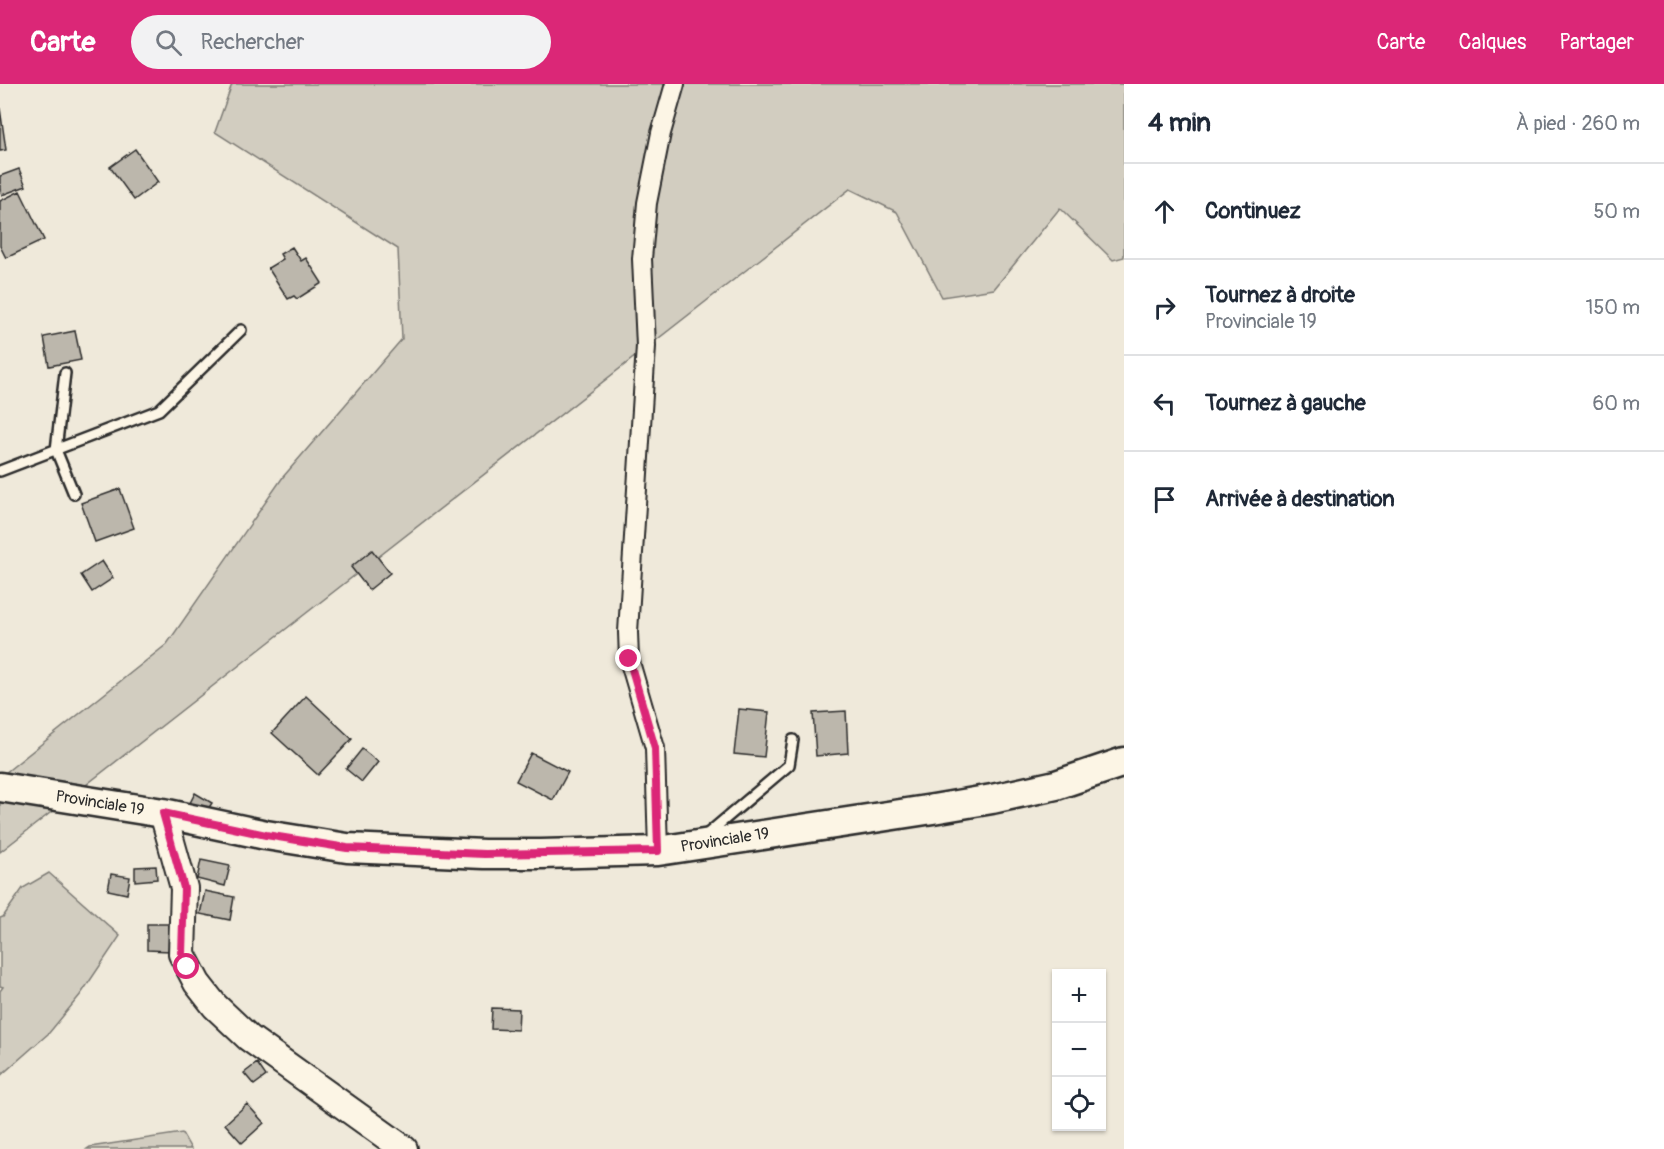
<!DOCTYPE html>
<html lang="fr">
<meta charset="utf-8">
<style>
body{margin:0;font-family:Pangolin,sans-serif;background:#f2f2f3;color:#1f2937}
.controls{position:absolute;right:18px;bottom:18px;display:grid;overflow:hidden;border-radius:0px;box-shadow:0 2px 4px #0004}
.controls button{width:54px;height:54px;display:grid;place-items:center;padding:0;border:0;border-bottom:2px solid #e0e1e3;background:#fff;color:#1f2937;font:30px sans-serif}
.stop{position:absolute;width:18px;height:18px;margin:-14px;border:4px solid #db2777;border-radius:50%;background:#fff}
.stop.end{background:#db2777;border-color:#fff;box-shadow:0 2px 6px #0008}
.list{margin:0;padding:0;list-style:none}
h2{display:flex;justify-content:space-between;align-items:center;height:78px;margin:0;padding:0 24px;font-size:26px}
h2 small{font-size:20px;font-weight:400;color:#747a83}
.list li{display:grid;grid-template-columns:39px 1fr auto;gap:18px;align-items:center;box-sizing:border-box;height:96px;padding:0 24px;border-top:2px solid #e0e1e3}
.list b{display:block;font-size:22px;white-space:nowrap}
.list p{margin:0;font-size:20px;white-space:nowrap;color:#747a83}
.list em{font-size:20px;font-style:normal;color:#747a83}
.icon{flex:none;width:33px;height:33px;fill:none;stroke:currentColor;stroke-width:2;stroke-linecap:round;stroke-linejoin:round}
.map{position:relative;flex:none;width:1124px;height:1065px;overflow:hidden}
header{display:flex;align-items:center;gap:36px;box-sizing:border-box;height:84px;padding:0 30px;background:#db2777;color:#fff}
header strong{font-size:28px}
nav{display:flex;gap:33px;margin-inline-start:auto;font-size:21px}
.search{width:420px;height:54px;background:#f2f2f3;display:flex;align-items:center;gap:15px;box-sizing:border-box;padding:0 21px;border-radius:33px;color:#747a83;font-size:22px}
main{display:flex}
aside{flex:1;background:#fff}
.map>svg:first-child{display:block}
.green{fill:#d2cdc0;stroke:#7e7c76;stroke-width:1.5}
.building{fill:#bcb7ac;stroke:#2b2b2b;stroke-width:1.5}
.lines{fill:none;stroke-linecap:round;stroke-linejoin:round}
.lane-casing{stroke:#2b2b2b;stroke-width:14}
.street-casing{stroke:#2b2b2b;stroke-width:22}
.secondary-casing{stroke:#2b2b2b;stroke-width:30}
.primary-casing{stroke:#2b2b2b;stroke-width:33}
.lane{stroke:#fcf5e5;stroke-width:9}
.street{stroke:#fcf5e5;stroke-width:18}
.secondary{stroke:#fcf5e5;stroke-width:26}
.primary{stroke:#fcf5e5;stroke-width:28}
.route{stroke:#db2777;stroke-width:8}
.labels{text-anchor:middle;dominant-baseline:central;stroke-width:4.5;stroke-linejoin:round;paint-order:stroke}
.street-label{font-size:16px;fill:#2b2b2b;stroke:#fcf5e5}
</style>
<header>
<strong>Carte</strong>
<div class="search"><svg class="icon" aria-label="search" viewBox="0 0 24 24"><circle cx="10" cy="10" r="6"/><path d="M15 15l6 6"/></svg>Rechercher</div>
<nav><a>Carte</a><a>Calques</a><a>Partager</a></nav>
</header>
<main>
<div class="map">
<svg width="1124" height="1065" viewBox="0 0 1124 1065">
<rect width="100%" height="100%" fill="#efe9da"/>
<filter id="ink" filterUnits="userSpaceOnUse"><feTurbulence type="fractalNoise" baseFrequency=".0167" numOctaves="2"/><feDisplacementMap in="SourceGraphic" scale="12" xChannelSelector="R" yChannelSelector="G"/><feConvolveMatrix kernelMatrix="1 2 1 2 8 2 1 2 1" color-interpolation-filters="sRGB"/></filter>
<g filter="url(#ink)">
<path class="green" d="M232 0H1124V173L1113 176 1060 124 994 205 942 213 897 128 850 105 0 768V693L167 560 283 393 402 255 398 165 215 48Z
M49 789 120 852 81 910 49 949 0 992V907L3 903 0 902V834L3 833 23 804Z
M182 1049 191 1065H87L90 1063Z"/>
<path class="building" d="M0 24 6 66 0 67Z
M135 65 158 98 134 116 110 83Z
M19 85 26 102 2 111 0 105V92Z
M20 107 44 156 6 174 0 162V117Z
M292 163 301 177 306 174 322 199 297 215 294 212 288 215 268 184 283 175 280 170Z
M75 247 81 276 49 282 44 253Z
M120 405 134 444 95 458 81 419Z
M372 466 390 489 369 506 351 483Z
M102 477 113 494 92 508 81 491Z
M306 612 352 655 318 691 272 649Z
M739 625 769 628 764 673 734 670Z
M846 627 848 669 816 672 813 629Z
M362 665 378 678 362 698 346 685Z
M531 669 568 688 553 716 516 697Z
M195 709 212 719 206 728 190 719Z
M201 776 230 782 225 802 197 795Z
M156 782 157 795 135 797V783Z
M111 790 130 793 127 810 108 806Z
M205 807 234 813 230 836 200 830Z
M147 840H170V867L147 866Z
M492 924 519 925 518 946 491 945Z
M257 979 266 992 254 1001 244 989Z
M247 1020 264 1039 242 1059 225 1040Z"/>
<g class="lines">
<g class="lane-casing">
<path id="lane" d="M65 289 56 366 74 410
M0 387 159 326 241 246
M705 752 789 681 793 656"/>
</g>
<g class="street-casing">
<path id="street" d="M658 767 655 664 629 575 628 548 646 262 642 175 647 119 661 49 675 0"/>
</g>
<g class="secondary-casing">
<path id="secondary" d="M163 729 184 804 182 870 197 899 215 922 249 954 404 1065"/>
</g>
<g class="primary-casing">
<path id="primary" d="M0 703 163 729 266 751 347 764 484 770H541L658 767 933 725 992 715 1056 701 1124 678"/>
</g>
<use href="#lane" class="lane"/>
<use href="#street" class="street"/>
<use href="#secondary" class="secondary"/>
<use href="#primary" class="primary"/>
</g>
</g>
<g class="lines" filter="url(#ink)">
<path class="route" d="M187 883 182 870 184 804 163 729 266 751 347 764 484 770 658 767 655 664 629 575"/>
</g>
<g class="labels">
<g class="street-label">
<text transform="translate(100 719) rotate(9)">Provinciale 19</text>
<text transform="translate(725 756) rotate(-9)">Provinciale 19</text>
</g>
</g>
</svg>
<div class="controls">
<button>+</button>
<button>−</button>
<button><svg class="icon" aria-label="locate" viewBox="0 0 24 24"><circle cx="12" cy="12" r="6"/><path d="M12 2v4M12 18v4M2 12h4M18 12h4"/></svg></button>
</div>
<div class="stop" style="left:187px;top:883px"></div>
<div class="stop end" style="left:629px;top:575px"></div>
</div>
<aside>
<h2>4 min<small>À pied · 260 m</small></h2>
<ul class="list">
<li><svg class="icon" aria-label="ahead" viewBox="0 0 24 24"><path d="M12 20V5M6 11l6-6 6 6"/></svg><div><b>Continuez</b></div><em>50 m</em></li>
<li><svg class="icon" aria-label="right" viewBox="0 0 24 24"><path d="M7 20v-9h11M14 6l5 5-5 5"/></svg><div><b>Tournez à droite</b><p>Provinciale 19</p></div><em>150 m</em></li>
<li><svg class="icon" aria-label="left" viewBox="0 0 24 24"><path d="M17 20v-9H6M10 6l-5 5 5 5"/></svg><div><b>Tournez à gauche</b></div><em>60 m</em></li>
<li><svg class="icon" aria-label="arrive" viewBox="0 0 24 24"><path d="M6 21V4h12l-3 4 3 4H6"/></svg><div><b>Arrivée à destination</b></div></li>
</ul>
</aside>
</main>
